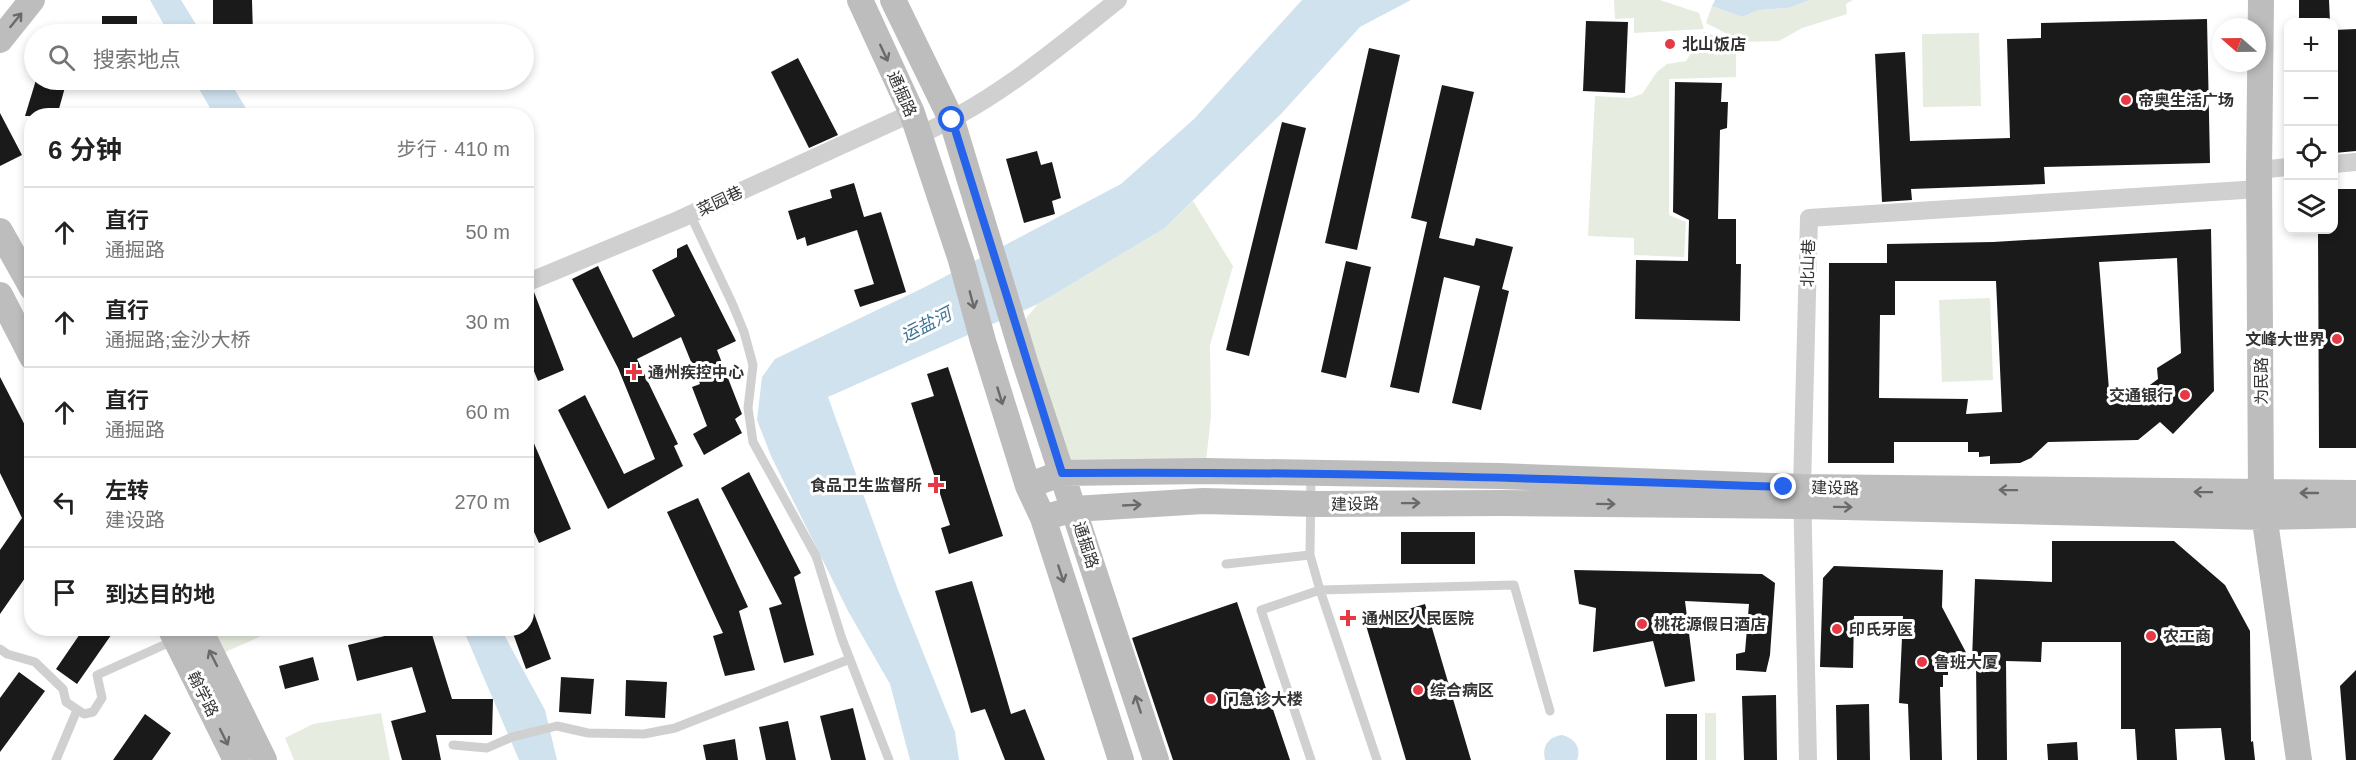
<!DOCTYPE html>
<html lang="zh">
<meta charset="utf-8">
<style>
body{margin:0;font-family:Arial,"Noto Sans SC",sans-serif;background:#f2f2f2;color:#222}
.controls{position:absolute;right:18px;top:18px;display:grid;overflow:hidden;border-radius:12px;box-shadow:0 3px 9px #0003}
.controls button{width:54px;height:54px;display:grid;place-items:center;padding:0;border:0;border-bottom:2px solid #e0e0e0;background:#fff;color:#222;font:30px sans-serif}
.compass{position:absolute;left:2212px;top:18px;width:54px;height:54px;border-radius:50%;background:#fff;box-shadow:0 3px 9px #0003;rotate:290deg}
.stop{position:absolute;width:18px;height:18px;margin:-14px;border:4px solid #2563eb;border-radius:50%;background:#fff}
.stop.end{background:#2563eb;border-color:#fff;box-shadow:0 2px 6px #0008}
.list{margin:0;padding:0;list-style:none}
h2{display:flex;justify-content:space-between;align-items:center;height:78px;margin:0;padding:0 24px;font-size:26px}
h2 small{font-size:20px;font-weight:400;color:#767676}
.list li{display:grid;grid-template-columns:39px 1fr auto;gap:18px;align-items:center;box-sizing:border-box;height:90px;padding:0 24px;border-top:2px solid #e0e0e0}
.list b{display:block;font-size:22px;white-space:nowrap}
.list p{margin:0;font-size:20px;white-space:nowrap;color:#767676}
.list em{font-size:20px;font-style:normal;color:#767676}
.icon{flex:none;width:33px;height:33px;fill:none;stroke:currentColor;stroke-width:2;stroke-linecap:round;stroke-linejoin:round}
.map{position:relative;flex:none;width:2356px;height:760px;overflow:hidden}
.search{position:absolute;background:#fff;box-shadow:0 3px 9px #0003;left:24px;top:24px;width:510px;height:66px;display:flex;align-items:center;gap:15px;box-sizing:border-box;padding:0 21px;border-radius:33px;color:#767676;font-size:22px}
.panel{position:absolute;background:#fff;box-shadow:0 3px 9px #0003;left:24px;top:108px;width:510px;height:528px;border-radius:24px}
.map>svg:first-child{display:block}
.green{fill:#e6ecdf}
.water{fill:#cfe2ee}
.building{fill:#1a1a1a;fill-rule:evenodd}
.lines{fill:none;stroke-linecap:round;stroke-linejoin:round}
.lane{stroke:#d0d0d0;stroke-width:9}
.street{stroke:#d0d0d0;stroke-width:18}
.secondary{stroke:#bdbdbd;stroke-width:26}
.oneway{stroke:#6a6a6a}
.route{stroke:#2563eb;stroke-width:8}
.poi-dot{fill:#e63946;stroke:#fff;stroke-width:2}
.labels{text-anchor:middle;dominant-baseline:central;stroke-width:6;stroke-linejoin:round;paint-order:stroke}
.poi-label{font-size:16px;font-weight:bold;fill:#333;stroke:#fff;text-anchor:start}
.street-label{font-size:16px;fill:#333;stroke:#fff}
.water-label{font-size:18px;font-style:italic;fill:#3f7597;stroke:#fff}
</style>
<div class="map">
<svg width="2356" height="760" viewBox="0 0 2356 760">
<rect width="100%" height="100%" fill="#fff"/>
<path class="green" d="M1614 0H1660L1699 13 1704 29 1634 33V18L1615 19Z
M1810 0H1853L1846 4 1847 14 1802 28 1779 41 1743 42 1706 23 1712 6 1742 17 1759 10 1788 8Z
M1704 32 1730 41 1736 49V77L1669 79V215L1686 222 1684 257 1634 255V238L1588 236 1595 96 1630 98 1642 94 1657 72 1667 64 1686 61Z
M1979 33 1981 106 1923 107 1922 34Z
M1193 201 1233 266 1210 345 1211 416 1205 471 1062 473 1017 329 1038 304 1165 228Z
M1990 298 1993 380 1942 382 1939 300Z
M274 628 275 630 223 653 212 629Z
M381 713 390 760H294L285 738 313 724Z
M1705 713H1716V760H1705Z"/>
<path class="water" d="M150 0H181L202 34H169Z
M1302 0H1411L1360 27 1281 114 1165 228 1038 304 828 397 898 590 955 732 959 760H910L890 684 848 611 771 456 757 420 762 377 775 359 925 287 1121 184 1194 119Z
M1715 0H1810L1788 8 1759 10 1742 17 1712 6Z
M194 80H229L250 115H214Z
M463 629H501L545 710 557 760H519Z
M1562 735C1574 738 1582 747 1577 760H1545C1542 746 1548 737 1562 735Z"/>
<path class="building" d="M213 0H252L253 34H213Z
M2299 0H2329L2330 22H2299Z
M102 16H137V34H102Z
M2207 19 2210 163 2044 167 2045 184 1911 189 1912 200 1882 202 1875 54 1905 52 1910 141 2010 138 2007 39 2041 38V23Z
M1586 21 1628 22 1625 93 1583 91Z
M2356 29V151L2334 153V30Z
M1369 48 1400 55 1357 250 1325 243Z
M798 58 838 135 809 148 771 72Z
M36 80H67L57 116H25Z
M1675 82 1722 83 1721 102H1728L1727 128 1720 130 1718 219H1736V264H1741L1740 321 1635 319 1636 260 1688 261 1689 220 1673 212Z
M1442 85 1474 92 1439 238 1474 246 1476 238 1513 247 1502 289 1509 291 1481 410 1452 403 1480 286 1444 277 1419 393 1390 387 1427 222 1411 218Z
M0 113 22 155 0 166Z
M1282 122 1306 128 1249 356 1226 350Z
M1037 151 1041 165 1052 162 1061 198 1052 201 1055 214 1024 223 1006 159Z
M854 183 864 217 881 212 906 292 860 307 854 290 874 284 857 230 807 246 805 237 797 240 788 211 832 198 830 190Z
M2334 189H2356V448H2319L2318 230H2334Z
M2211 229 2214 391 2173 434 2160 422 2138 440 2048 442 2031 458 2020 463 1990 464V456L1979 457V452H1968V442H1894V463H1828L1829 263H1887V244L1993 242ZM2177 258 2181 353 2157 368 2158 379 2135 396 2126 389 2109 390 2099 262ZM1895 281H1996L2002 412 1966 414 1968 399 1879 398 1880 315H1895Z
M687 244 736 341 717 350 742 414 735 419 742 433 704 455 693 434 707 426 692 387 700 384 681 337 637 359 678 444 674 446 683 466 608 509 558 410 585 395 624 474 655 459 618 368 572 279 598 266 633 338 675 316 652 270 677 257V249Z
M1346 261 1371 267 1346 378 1321 372Z
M534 292 564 370 538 381 526 352V294Z
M948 367 1003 536 949 554 941 528 950 525 911 403 934 396 927 374Z
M0 377 32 439V568L0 614V550L22 518 0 473Z
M526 425 571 529 539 543 526 514Z
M749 472 801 573 794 577 814 655 784 663 769 608 782 604 721 488Z
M698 498 748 607 739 611 755 670 725 676 713 636 723 633 667 512Z
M1401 532H1475V564H1401Z
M2052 541H2174L2225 585 2250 631 2251 742 2253 741 2255 760H2225L2221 728 2175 729 2177 760H2137L2135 729H2121V642H2042L2041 662 2006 661 2007 760H1977L1976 660H1972L1975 579 2052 582Z
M1834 566 1943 570 1942 607 1970 660 1948 659V675H1943V687H1940L1942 760H1910L1908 704 1899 703 1903 616H1854L1853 668 1820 667 1823 578Z
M1574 570 1762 574 1775 583 1770 655 1766 672 1736 670V654L1745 652 1749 604 1685 601 1695 681 1665 687 1653 641 1593 652 1596 608 1579 604Z
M972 581 1011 714 1025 709 1045 760H1005L985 709 971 713 935 591Z
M528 597 551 659 526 669 511 628H526Z
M1237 602 1290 760H1173L1132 638Z
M1425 604 1471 760H1406L1365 622Z
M84 628H116L77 684 56 669Z
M400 628H430L452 699H493L492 735H436L441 760H402L391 721 426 712 412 667 357 681 348 645 401 632Z
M313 657 319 680 285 689 279 666Z
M2356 670V760H2346L2340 686Z
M19 672 45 691 0 752V698Z
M561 677 594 679 591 714 559 712Z
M626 680 667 682 665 718 625 716Z
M1776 695 1777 760H1744L1742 696Z
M1869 704 1870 760H1837L1836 705Z
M853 708 866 760H831L820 716Z
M145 714 171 733 152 760H113Z
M1666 714H1697V760H1666Z
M788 721 796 760H766L759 727Z
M735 739 738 760H706L703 745Z
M2077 742 2078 760H2048L2047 744Z"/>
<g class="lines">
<path class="lane" d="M690 214 732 303 744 332 753 365 748 408 753 442 816 556 842 639 889 760
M1226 564 1310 555
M0 649 7 654 35 662 63 689 66 702 84 714 93 712 102 698 97 675 175 640
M453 745 487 748 512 737 557 726 588 733 644 734 675 728 850 659
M56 760 77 710
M1311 760 1261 610 1320 590 1310 555 1311 475
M1377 760 1320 590 1514 585 1550 711"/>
<path class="street" d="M919 135C993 103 1055 50 1118 0
M2334 164 2356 162
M2259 170 2288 167
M526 283 678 220 912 113
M1808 760 1802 487 1809 218 2259 189"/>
<path class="secondary" d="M860 0 912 113 961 260 983 341 1028 486 1043 518 1121 760
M893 0 952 121 1025 362 1156 760
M2261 0 2259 170 2261 493 2299 760
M0 40 32 0
M0 231 32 288
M0 295 32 357
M1028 486 1062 473 1205 471 1499 476 1802 487 2356 493
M1043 518 1074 509 1203 501 1317 504 1503 503 1802 506 2263 517 2356 515
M170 628 236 760
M199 628 264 760"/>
</g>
<defs><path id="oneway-shaft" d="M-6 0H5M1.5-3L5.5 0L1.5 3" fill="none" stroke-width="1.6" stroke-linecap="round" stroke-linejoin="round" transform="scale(1.5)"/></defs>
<g class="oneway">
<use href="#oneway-shaft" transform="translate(16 20) rotate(-51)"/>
<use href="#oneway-shaft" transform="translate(884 53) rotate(65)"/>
<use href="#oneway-shaft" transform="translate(972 300) rotate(75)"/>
<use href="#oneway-shaft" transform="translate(1000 396) rotate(73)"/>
<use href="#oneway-shaft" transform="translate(2008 490) rotate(-179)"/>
<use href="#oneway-shaft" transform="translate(2203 492) rotate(-179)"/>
<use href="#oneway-shaft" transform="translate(2309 493) rotate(-180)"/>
<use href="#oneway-shaft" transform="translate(1411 503) rotate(-1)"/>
<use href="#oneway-shaft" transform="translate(1606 504) rotate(1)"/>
<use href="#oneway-shaft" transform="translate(1132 505) rotate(-3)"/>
<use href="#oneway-shaft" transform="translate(1843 507) rotate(1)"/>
<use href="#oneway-shaft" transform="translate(1061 574) rotate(72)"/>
<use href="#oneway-shaft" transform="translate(213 658) rotate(-117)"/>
<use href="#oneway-shaft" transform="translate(1138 704) rotate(-108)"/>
<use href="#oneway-shaft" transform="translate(224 737) rotate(64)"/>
</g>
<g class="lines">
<path class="route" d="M952 120 1062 473C1303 471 1543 478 1784 487"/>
</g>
<g class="poi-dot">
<circle cx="1670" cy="44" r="6"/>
<circle cx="2126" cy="100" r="6"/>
<circle cx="2337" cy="339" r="6"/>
<path d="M631 363h6v6h6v6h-6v6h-6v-6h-6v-6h6z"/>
<circle cx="2185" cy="395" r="6"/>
<path d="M933 476h6v6h6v6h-6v6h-6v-6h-6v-6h6z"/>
<path d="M1345 609h6v6h6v6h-6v6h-6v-6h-6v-6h6z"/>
<circle cx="1642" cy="624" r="6"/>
<circle cx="1837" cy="629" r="6"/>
<circle cx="2151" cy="636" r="6"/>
<circle cx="1922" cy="662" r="6"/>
<circle cx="1418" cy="690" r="6"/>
<circle cx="1211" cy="699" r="6"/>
</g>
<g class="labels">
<g class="poi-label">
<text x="1682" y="44">北山饭店</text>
<text x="2138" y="100">帝奥生活广场</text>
<text x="2325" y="339" text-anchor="end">文峰大世界</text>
<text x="648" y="372">通州疾控中心</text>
<text x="2173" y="395" text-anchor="end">交通银行</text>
<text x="922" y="485" text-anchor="end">食品卫生监督所</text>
<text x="1362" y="618">通州区人民医院</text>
<text x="1654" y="624">桃花源假日酒店</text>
<text x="1849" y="629">印氏牙医</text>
<text x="2163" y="636">农工商</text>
<text x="1934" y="662">鲁班大厦</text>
<text x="1430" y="690">综合病区</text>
<text x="1223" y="699">门急诊大楼</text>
</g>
<g class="street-label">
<text transform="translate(902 94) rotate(66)">通掘路</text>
<text transform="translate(720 201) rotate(-25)">菜园巷</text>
<text transform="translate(1808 263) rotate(-88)">北山巷</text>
<text transform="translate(2261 381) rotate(-90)">为民路</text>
<text transform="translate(1835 488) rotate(1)">建设路</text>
<text transform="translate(1355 504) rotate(-1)">建设路</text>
<text transform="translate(1086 545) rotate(72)">通掘路</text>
<text transform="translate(203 694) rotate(63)">翰学路</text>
</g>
<g class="water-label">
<text transform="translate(926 325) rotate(-27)">运盐河</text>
</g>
</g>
</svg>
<div class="controls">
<button>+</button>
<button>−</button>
<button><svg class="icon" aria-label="locate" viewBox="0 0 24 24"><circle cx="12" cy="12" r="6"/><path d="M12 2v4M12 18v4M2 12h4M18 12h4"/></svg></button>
<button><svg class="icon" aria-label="layers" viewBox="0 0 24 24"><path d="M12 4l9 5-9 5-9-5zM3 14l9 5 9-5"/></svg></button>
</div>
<svg class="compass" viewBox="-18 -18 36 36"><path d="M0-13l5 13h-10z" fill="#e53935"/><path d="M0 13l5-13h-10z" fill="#767676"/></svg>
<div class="stop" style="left:952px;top:120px"></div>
<div class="stop end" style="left:1784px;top:487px"></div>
<div class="search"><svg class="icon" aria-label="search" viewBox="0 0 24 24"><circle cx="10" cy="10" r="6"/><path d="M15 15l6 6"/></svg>搜索地点</div>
<section class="panel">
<h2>6 分钟<small>步行 · 410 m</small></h2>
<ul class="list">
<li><svg class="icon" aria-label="ahead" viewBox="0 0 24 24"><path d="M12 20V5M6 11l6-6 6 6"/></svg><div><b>直行</b><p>通掘路</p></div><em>50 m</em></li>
<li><svg class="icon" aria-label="ahead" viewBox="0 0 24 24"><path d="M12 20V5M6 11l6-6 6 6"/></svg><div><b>直行</b><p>通掘路;金沙大桥</p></div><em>30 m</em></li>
<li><svg class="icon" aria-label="ahead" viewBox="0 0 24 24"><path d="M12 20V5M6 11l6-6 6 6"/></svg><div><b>直行</b><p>通掘路</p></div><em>60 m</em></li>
<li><svg class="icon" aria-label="left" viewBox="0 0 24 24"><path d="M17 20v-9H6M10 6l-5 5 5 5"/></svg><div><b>左转</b><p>建设路</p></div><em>270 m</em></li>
<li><svg class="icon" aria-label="arrive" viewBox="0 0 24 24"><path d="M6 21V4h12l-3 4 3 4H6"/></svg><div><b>到达目的地</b></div></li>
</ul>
</section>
</div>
